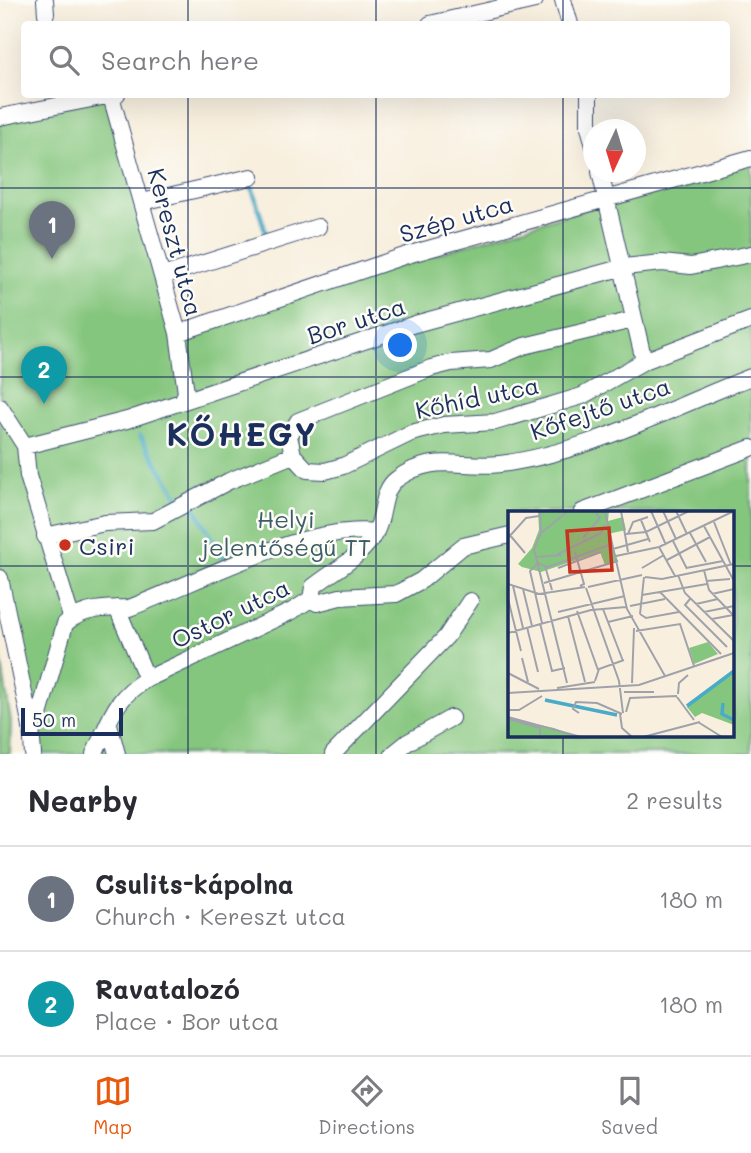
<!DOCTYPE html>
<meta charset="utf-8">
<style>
body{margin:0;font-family:Mali,sans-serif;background:#f7f7f7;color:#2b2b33}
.compass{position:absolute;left:583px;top:119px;width:63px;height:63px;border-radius:50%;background:#fff;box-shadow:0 7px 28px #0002;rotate:184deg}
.scale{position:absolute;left:21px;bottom:18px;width:102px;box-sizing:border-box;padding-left:7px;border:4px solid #1b2f5e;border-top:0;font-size:19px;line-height:24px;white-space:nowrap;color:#1b2f5e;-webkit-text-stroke:5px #fdfcf7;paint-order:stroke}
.you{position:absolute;left:401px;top:346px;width:24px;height:24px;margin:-18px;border:5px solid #fff;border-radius:50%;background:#1a73e8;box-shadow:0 0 0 10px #1a73e833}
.badge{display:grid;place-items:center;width:46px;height:46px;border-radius:50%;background:#ea580c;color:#fff;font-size:23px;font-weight:700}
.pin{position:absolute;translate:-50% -58px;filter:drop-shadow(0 2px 4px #0008)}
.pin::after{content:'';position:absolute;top:37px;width:24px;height:21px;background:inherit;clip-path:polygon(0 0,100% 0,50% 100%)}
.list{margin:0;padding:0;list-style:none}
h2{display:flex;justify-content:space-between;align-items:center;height:91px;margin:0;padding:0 28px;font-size:30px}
h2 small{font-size:23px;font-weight:400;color:#7c7c81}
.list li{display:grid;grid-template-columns:46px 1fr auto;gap:21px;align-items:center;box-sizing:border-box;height:105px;padding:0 28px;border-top:2px solid #e1e1e2}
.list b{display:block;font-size:26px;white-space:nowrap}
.list p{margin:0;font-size:23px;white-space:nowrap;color:#7c7c81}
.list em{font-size:23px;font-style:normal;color:#7c7c81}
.icon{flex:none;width:38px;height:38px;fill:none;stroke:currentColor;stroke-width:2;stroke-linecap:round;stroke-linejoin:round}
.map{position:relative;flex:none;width:751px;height:754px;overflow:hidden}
.search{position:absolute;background:#fff;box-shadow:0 7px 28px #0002;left:21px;right:21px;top:21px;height:77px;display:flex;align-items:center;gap:18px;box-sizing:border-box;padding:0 24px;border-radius:7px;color:#7c7c81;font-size:26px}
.sheet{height:301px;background:#fff}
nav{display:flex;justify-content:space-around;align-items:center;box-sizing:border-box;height:98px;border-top:2px solid #e1e1e2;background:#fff;font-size:19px;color:#7c7c81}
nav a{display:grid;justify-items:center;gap:4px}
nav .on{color:#ea580c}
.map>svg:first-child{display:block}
.green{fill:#85c67e;stroke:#507a6e;stroke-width:2;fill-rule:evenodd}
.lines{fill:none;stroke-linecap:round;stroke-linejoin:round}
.stream{stroke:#49abc8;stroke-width:4.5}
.street-casing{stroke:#3c4c71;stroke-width:18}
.street{stroke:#fff;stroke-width:16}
.grid{fill:none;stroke:#1b2f5e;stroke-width:2;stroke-opacity:0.55}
.poi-dot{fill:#c8321e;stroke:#fdfcf7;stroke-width:2.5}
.labels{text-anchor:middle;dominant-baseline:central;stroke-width:5;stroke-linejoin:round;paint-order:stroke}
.street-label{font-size:24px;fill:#1b2f5e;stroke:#fdfcf7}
.park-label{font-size:24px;fill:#3b5c68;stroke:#fdfcf7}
.poi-label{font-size:24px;fill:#1b2f5e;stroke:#fdfcf7;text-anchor:start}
.district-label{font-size:32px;font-weight:bold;letter-spacing:2px;fill:#1b2f5e;stroke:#fdfcf7}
.inset-river{fill:none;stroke:#49abc8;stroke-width:3.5}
.inset-road{fill:none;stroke:#a0a2ab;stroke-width:2}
.view{fill:#c8321e;fill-opacity:0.15;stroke:#c8321e;stroke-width:3.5}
.inset-edge{fill:none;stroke:#1b2f5e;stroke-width:3.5}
</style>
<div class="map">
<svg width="751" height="754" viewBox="0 0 751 754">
<rect width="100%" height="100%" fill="#fdfcf7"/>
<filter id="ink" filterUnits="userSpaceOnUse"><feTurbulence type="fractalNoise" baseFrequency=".0143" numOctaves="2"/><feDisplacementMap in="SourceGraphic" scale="14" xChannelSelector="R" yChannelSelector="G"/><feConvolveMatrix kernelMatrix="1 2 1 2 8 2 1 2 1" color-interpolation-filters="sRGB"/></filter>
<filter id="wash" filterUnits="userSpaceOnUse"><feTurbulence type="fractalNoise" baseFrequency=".00686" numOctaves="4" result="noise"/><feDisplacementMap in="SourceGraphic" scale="28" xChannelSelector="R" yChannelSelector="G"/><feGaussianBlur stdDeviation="1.57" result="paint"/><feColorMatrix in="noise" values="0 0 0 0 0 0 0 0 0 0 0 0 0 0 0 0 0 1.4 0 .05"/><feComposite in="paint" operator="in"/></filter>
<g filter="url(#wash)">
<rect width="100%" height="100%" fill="#f8efde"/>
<path class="green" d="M111 96 178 333 751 158V754H33L0 578V117ZM510 512H732V735H510Z
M0 653 11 722 10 754H0Z"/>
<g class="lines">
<path class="stream" d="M250 181 268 240
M140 436 181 501
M194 506 226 562"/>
</g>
</g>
<g filter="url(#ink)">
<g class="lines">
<g class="street-casing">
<path id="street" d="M45 0 46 14
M563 0 570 24
M430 24 535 0
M589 94V127L594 146
M111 96 178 333 186 393 182 401
M0 117 117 94
M600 172 644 361
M142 202 251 177
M163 276 318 227
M178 333 407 255 751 158
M0 407 25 446 28 476 71 617
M25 446 127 420 415 324 624 267 662 263 691 266 751 254
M293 455 307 470 325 471 343 466 411 433 444 425 495 422 582 396 644 361 751 320
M582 512 751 448
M45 536 105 523 153 521 229 481 293 455 289 436 298 421 431 368 451 363 491 360 524 346 633 320
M0 578 31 727 33 754
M311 599 313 587C334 570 363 557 376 531 385 515 381 490 397 479 434 452 461 469 500 464 587 453 670 408 751 377
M117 608 147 679
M109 724 117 754
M31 727 39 715 65 624C81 608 108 608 129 608 199 582 303 524 376 532
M94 754C110 722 113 698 147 679L292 611 311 599 317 603 340 597 396 594 422 580 463 546 510 535
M333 754 446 637 470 601
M393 754 408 742 451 718"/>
</g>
<use href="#street" class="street"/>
</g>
</g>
<path class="grid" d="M188 0V24M376 0V24M563 0V24M188 94V754M376 94V754M563 94V512M0 188H751M0 377H751M0 566H510M732 566H751M563 735V754"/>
<circle class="poi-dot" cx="65" cy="545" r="7"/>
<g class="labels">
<g class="street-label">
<text transform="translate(456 218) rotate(-16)">Szép utca</text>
<text transform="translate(176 242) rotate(75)">Kereszt utca</text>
<text transform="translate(356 320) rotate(-18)">Bor utca</text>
<text transform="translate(477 397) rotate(-12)">Kőhíd utca</text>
<text transform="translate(600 408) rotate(-19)">Kőfejtő utca</text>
<text transform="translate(230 613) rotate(-26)">Ostor utca</text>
</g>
<g class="park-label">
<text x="286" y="518">Helyi<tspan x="286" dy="28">jelentőségű TT</tspan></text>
</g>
<g class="poi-label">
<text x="79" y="545">Csiri</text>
</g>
<g class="district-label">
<text x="242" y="433">KŐHEGY</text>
</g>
</g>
<g transform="translate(508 511)">
<rect width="226" height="226" fill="#f8efde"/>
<path d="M30 0H101L100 10 115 6 118 19 100 23 110 50 97 54 92 41 33 61 14 56 10 53 24 37 31 19ZM200 131 210 143 186 153 181 137ZM226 159V214L194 202 187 206 179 196ZM0 207 46 217 69 226H0Z" fill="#85c67e"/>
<path class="inset-river" d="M37 189 109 204M215 192 214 203 226 209M179 195 226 160"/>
<path class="inset-road" d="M32 0 33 22M113 0 120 41M143 0 158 34M155 0 168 28M168 0 179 23M97 1 119 98 157 165M133 9 142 31M206 11 223 54M196 15 226 70M182 22 198 51M1 23 17 42M118 23 138 21 181 0M120 23 125 11 140 6M0 27 18 7 31 5M75 27 92 7 87 1M165 30 179 58M151 36 167 65M105 38 140 28M67 41 76 73 72 75M48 44 93 22 97 14M108 45 151 36 226 0M29 46 53 44M159 49 202 26M31 51 22 60 34 112M31 53 40 56 101 34M37 55 44 79M50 57 93 41M134 57 156 44M178 57 215 50M196 59 201 79 226 105M170 64 177 82 226 130M137 66 154 68 226 53M198 70 222 68M36 72 110 50M0 73 31 83 77 76M5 75 15 117M80 76 134 64M78 77 111 170 115 202M15 78 24 115M152 81 213 143M204 83 226 78M134 84 199 73M0 88 13 140M182 88 177 94 219 136M188 93 210 88M122 95 157 88M95 98 115 150M69 100 90 159M50 101 117 85M196 101 226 95M132 103 138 107 171 101M132 103 136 66M60 105 77 171M204 108 225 104M100 111 125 105M32 112 44 160 57 157M19 116 30 161M128 120 172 113 186 155M0 122 83 99 118 96M14 147 20 171M0 162 31 178M87 170 91 158 116 149M59 172 26 38 33 22 60 0M124 172 126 117M49 177 87 171M116 181H146M0 182 131 174 226 142M170 183 171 172 180 164M169 186 186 209M0 199H11L34 185M118 201 122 187 169 185M71 202 65 198 68 191 89 192 114 203M112 203 114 217 124 226M0 206 73 226M0 208 32 217V226M190 211 214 226M135 226 192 211"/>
<path class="view" d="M101 17 104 59 62 61 59 20Z"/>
<rect width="226" height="226" class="inset-edge"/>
</g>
</svg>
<svg class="compass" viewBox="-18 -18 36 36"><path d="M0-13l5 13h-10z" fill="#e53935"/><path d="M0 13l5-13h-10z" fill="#7c7c81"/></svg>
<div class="scale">50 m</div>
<div class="you"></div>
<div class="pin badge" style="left:52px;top:259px;background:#6b7280">1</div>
<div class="pin badge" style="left:44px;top:404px;background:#0f9aa8">2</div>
<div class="search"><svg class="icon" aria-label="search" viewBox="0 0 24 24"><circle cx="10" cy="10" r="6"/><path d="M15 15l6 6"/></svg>Search here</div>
</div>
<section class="sheet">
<h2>Nearby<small>2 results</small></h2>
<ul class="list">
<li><span class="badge" style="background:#6b7280">1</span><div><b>Csulits-kápolna</b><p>Church · Kereszt utca</p></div><em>180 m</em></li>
<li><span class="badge" style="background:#0f9aa8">2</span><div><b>Ravatalozó</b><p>Place · Bor utca</p></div><em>180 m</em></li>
</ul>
</section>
<nav>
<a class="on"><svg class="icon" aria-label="map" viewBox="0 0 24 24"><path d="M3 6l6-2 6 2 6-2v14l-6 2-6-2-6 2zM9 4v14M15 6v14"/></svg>Map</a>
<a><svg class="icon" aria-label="directions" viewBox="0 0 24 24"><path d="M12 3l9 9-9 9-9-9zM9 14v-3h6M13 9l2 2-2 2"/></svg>Directions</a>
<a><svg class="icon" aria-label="saved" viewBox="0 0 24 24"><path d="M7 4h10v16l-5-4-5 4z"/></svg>Saved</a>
</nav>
